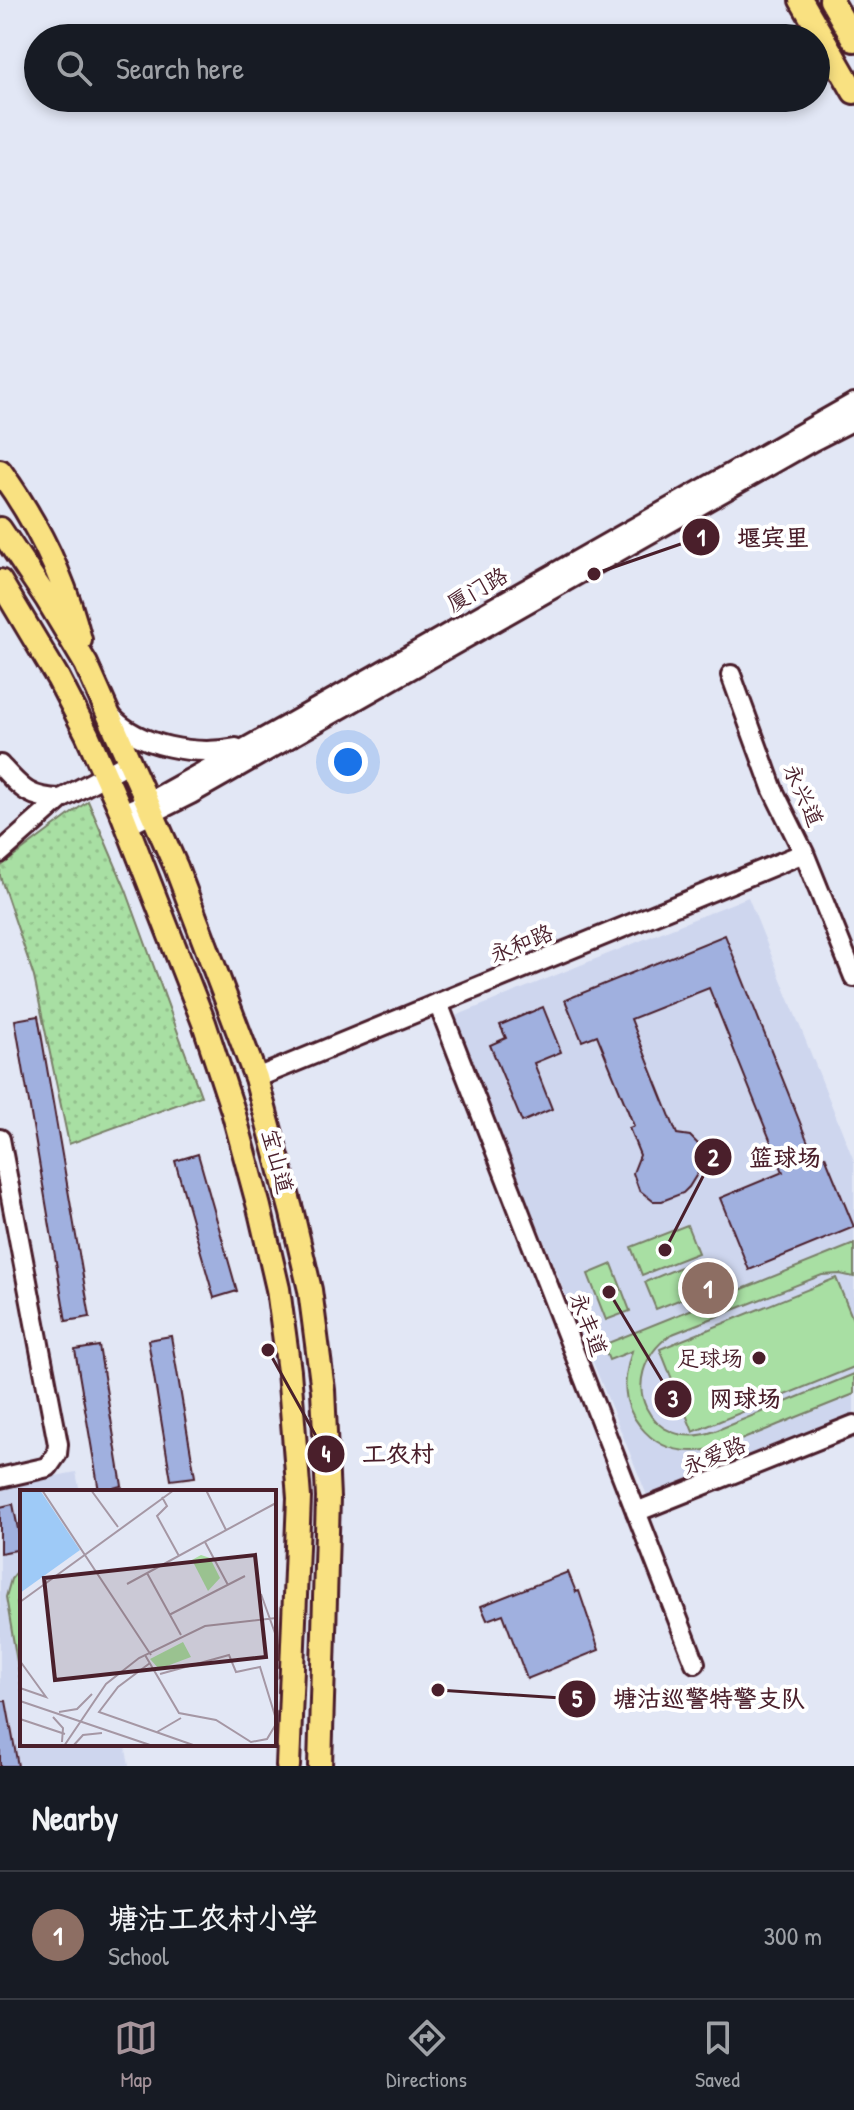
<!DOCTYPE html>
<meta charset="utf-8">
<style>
body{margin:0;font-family:"Patrick Hand","LXGW WenKai TC",sans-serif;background:#242831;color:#f1f3f6}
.you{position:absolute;left:348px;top:762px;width:28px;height:28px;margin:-20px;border:6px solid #fff;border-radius:50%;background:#1a73e8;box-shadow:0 0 0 12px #1a73e833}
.badge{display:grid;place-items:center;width:52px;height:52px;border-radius:50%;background:#a6949b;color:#fff;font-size:26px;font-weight:700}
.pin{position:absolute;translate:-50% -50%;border:4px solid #fff;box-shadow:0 2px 8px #0006}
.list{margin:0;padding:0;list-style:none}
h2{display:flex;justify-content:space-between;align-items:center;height:104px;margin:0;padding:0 32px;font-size:34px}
h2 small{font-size:26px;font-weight:400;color:#9ea1a6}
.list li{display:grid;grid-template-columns:52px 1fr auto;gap:24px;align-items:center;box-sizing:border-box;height:128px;padding:0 32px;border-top:2px solid #363941}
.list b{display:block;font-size:30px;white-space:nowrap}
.list p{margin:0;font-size:26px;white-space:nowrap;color:#9ea1a6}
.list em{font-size:26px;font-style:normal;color:#9ea1a6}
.icon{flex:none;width:44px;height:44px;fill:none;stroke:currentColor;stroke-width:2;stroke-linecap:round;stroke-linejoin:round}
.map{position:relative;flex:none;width:854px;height:1766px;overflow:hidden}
.search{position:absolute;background:#171b24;box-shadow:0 4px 12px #0003;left:24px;right:24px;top:24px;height:88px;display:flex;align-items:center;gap:20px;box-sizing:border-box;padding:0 28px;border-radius:44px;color:#9ea1a6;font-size:30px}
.sheet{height:232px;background:#171b24}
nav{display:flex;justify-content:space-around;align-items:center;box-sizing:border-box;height:112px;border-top:2px solid #363941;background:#171b24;font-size:22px;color:#9ea1a6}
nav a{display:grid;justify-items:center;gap:4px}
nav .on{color:#a6949b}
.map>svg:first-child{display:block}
.built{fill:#ced6ee}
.park{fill:url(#park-dots);stroke:#797f67;stroke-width:2}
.pitch{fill:#a8dfa3;stroke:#797f67;stroke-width:2}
.building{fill:#a0b0df;stroke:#4a1f2b;stroke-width:2}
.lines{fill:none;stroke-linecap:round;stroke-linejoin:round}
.minor-casing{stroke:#4a1f2b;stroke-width:24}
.major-casing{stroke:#4a1f2b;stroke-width:28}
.minor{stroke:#fff;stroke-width:18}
.major{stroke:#f9e181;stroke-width:22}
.poi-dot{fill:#4a1f2b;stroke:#fff;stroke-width:3}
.labels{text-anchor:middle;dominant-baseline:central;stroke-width:8;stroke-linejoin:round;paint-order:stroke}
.street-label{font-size:22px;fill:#4a1f2b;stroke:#fff}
.poi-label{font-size:22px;fill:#4a1f2b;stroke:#fff;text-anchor:end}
.inset-road{fill:none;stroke:#a597a4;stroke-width:2}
.view{fill:#4a1f2b;fill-opacity:0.15;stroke:#4a1f2b;stroke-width:4}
.inset-edge{fill:none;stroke:#4a1f2b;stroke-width:4}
.leader{fill:none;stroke:#4a1f2b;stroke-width:3}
.callout-dot{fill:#4a1f2b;stroke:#fff;stroke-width:3}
.mark-label{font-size:24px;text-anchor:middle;font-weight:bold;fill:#fff}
.callout-label{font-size:24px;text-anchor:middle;font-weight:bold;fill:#4a1f2b;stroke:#fff;stroke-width:8;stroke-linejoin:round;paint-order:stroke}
</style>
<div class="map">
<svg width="854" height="1766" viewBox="0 0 854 1766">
<defs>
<pattern id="park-dots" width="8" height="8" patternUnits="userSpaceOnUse" patternTransform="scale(2)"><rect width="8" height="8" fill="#a8dfa3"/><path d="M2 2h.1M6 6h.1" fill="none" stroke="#92bf8c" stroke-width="1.8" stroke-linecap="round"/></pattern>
</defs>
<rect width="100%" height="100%" fill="#e2e7f5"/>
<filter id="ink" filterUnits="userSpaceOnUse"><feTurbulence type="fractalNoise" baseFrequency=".0125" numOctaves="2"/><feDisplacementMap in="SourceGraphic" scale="16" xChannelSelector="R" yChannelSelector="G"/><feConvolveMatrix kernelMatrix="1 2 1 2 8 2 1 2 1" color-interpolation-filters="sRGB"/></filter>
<g filter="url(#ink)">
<path class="built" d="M748 897 854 1161V1415L648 1498 453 1017Z
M76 1472 80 1492H22V1744H125L129 1766H0V1487Z"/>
<path class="park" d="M88 801 126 890 201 1096 69 1144 34 977 0 876V867Z"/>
<path class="pitch" d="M687 1225 698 1253 642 1275 631 1247Z
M854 1244V1277L840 1274 822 1275 670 1335C612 1378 650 1455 715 1431L854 1374V1394C828 1405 801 1415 775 1426 731 1444 676 1472 640 1426 621 1403 623 1379 632 1351L609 1360 603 1345Z
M700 1259 712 1287 656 1309 645 1282Z
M612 1264 630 1311 606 1320 588 1274Z
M836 1278 854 1322V1367L693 1432 660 1349Z
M22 1566V1585L17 1601 22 1637V1691L6 1597 11 1579Z"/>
<path class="building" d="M725 935 815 1160 825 1156 854 1227 749 1270 720 1198 783 1172 709 988 631 1019 677 1134 690 1136 698 1144 700 1155 699 1171 689 1187 683 1193 662 1201H653L639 1190 633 1173 640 1155 629 1128 634 1126 597 1035 582 1041 565 1000Z
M543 1007 561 1052 534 1063 552 1109 522 1122 490 1045 506 1038 500 1025Z
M38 1016 90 1317 66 1321 15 1020Z
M198 1154 237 1291 214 1298 175 1161Z
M171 1336 195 1477 171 1480 148 1340Z
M99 1346 122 1486 99 1491 75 1350Z
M13 1504 22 1549 0 1553V1507Z
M568 1572 576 1592 579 1591 599 1650 527 1679 503 1614 487 1620 481 1606Z
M0 1701H6L18 1766H0Z"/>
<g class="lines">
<g class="minor-casing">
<path id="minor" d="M731 675 773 790 804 853 854 977
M111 716C138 747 197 756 236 748
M0 765C21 788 29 799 61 799
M122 813 148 802 285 726 854 403
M127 826 191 794 813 441 854 420
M0 853 61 799 130 762
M438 1003 695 1663
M256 1078 804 853
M0 1139 58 1444 57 1454 48 1467 0 1478
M636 1512 854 1425"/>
</g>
<g class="major-casing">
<path id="major" d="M801 0 854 92
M831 0 854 40
M0 471C37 522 65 579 80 640
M0 529 47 599 86 664 176 867 256 1078 292 1213 310 1290 323 1390 328 1498 320 1766
M0 581 58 678 87 734 122 813 204 1023 233 1111 259 1207 278 1289 289 1371 299 1498 288 1766"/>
</g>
<use href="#minor" class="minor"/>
<use href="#major" class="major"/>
</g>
</g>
<circle class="poi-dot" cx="759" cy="1358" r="8"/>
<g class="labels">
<g class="street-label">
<text transform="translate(477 589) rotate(-30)">厦门路</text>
<text transform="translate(804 795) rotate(66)">永兴道</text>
<text transform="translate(521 943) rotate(-22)">永和路</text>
<text transform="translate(278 1161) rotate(75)">宝山道</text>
<text transform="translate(589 1324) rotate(69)">永丰道</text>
<text transform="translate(714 1455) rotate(-22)">永爱路</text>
</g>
<g class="poi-label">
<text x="743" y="1358">足球场</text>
</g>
</g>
<g transform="translate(20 1490)">
<rect width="256" height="256" fill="#e2e7f5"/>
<path d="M163 152 171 167 139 179 130 169Z" fill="#a8dfa3"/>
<path d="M181 65 190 68 200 88 188 101 172 70Z" fill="#a8dfa3"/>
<path d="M0 0H20L60 60 0 103Z" fill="#9ecaf7"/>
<path class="inset-road" d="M22 0 131 165M71 0 98 37M186 0 206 40M142 7 147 16 137 26 159 66M185 52 208 95M127 83 161 145M107 94 256 13M241 104 256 146M0 112 154 0M149 125 225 86M125 165 159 223 196 230 231 252 247 249 256 234M0 171 26 207 0 198M130 173 98 197 79 222 176 256M140 184 209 165 216 182 240 177 256 229M0 211 133 256M39 222 57 219 72 204M33 227 43 238 42 252M0 229 45 244M137 242 161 228M44 256 86 194 119 168 185 136 256 128M53 256 63 245 82 243"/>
<path class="view" d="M235 65 246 167 35 190 24 88Z"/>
<rect width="256" height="256" class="inset-edge"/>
</g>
<path class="leader" d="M594 574L701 537M665 1250L713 1157M609 1292L673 1399M268 1350L326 1454M438 1690L577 1699"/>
<g class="callout-dot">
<circle cx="594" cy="574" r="8"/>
<circle cx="665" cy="1250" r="8"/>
<circle cx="609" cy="1292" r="8"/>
<circle cx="268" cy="1350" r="8"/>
<circle cx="438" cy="1690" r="8"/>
<circle cx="701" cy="537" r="20"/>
<circle cx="713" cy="1157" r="20"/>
<circle cx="673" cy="1399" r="20"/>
<circle cx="326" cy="1454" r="20"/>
<circle cx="577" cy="1699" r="20"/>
</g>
<g class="mark-label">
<text x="701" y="546">1</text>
<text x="713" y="1166">2</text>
<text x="673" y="1407">3</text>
<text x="326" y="1462">4</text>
<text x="577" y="1707">5</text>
</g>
<g class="callout-label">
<text x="773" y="546">堰宾里</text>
<text x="785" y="1166">篮球场</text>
<text x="745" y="1407">网球场</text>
<text x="398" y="1462">工农村</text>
<text x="709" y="1707">塘沽巡警特警支队</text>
</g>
</svg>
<div class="you"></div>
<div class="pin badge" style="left:708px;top:1288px;background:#8d6e63">1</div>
<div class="search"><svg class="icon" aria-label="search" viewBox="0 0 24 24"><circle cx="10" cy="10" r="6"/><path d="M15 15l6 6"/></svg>Search here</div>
</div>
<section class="sheet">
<h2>Nearby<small></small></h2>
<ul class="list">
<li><span class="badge" style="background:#8d6e63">1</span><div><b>塘沽工农村小学</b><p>School</p></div><em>300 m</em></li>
</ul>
</section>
<nav>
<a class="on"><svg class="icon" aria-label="map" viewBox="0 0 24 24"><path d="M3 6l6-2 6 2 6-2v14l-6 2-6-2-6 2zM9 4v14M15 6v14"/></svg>Map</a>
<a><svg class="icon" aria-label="directions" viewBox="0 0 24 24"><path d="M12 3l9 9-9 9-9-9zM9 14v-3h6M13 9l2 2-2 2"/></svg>Directions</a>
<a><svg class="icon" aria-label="saved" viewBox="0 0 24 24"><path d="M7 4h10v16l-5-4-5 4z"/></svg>Saved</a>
</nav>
